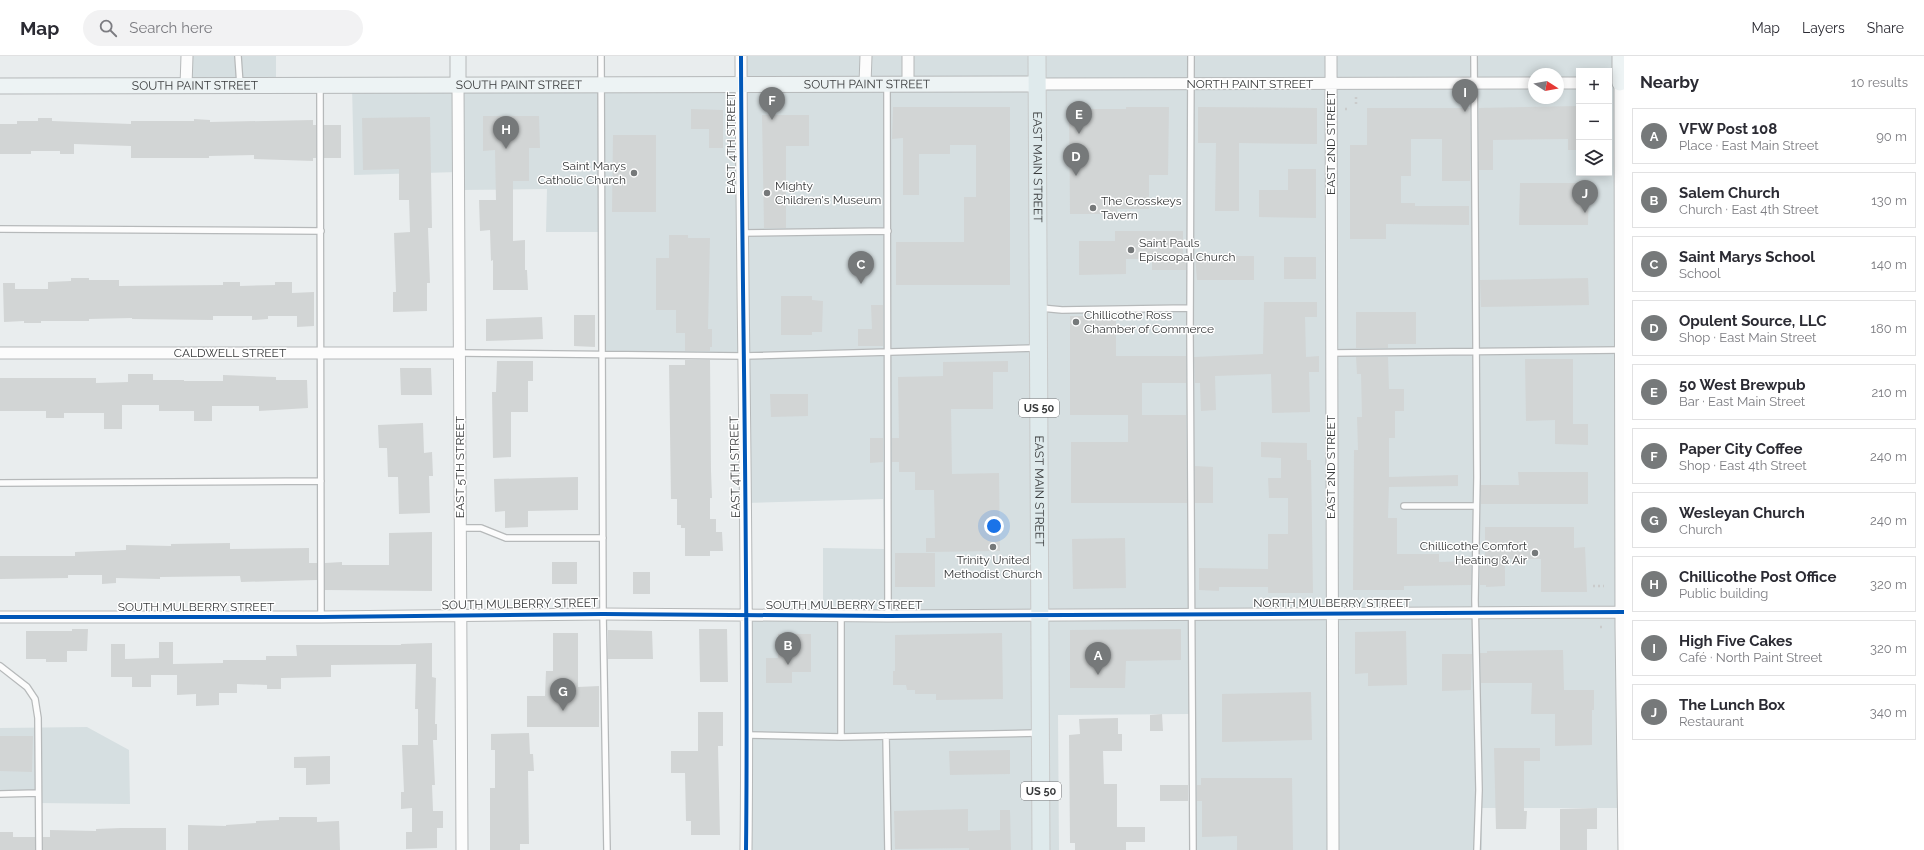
<!DOCTYPE html>
<meta charset="utf-8">
<style>
body{margin:0;font-family:Raleway,sans-serif;background:#f2f2f3;color:#2b2b33}
.controls{position:absolute;right:12px;top:12px;display:grid;overflow:hidden;border-radius:0px;box-shadow:0 2px 10px #0003}
.controls button{width:36px;height:36px;display:grid;place-items:center;padding:0;border:0;border-bottom:1px solid #e1e1e2;background:#fff;color:#2b2b33;font:20px sans-serif}
.compass{position:absolute;left:1528px;top:12px;width:36px;height:36px;border-radius:50%;background:#fff;box-shadow:0 2px 10px #0003;rotate:101deg}
.you{position:absolute;left:994px;top:470px;width:14px;height:14px;margin:-10px;border:3px solid #fff;border-radius:50%;background:#1a73e8;box-shadow:0 0 0 6px #1a73e833}
.badge{display:grid;place-items:center;width:26px;height:26px;border-radius:50%;background:#76797a;color:#fff;font-size:13px;font-weight:700}
.pin{position:absolute;translate:-50% -33px;filter:drop-shadow(0 1px 2px #0008)}
.pin::after{content:'';position:absolute;top:21px;width:14px;height:12px;background:inherit;clip-path:polygon(0 0,100% 0,50% 100%)}
.list{margin:0;padding:0;list-style:none}
h2{display:flex;justify-content:space-between;align-items:center;height:52px;margin:0;padding:0 16px;font-size:17px}
h2 small{font-size:13px;font-weight:400;color:#7c7c81}
.list li{display:grid;grid-template-columns:26px 1fr auto;gap:12px;align-items:center;box-sizing:border-box;height:56px;margin:0 8px 8px;padding:0 8px;border:1px solid #e1e1e2;border-radius:0px}
.list b{display:block;font-size:15px;white-space:nowrap}
.list p{margin:0;font-size:13px;white-space:nowrap;color:#7c7c81}
.list em{font-size:13px;font-style:normal;color:#7c7c81}
.icon{flex:none;width:22px;height:22px;fill:none;stroke:currentColor;stroke-width:2;stroke-linecap:round;stroke-linejoin:round}
.map{position:relative;flex:none;width:1624px;height:794px;overflow:hidden}
header{display:flex;align-items:center;gap:24px;box-sizing:border-box;height:56px;padding:0 20px;background:#fff;border-bottom:1px solid #e1e1e2}
header strong{font-size:19px}
nav{display:flex;gap:22px;margin-inline-start:auto;font-size:14px}
.search{width:280px;height:36px;background:#f2f2f3;display:flex;align-items:center;gap:10px;box-sizing:border-box;padding:0 14px;border-radius:22px;color:#7c7c81;font-size:15px}
main{display:flex}
aside{flex:1;background:#fff}
.map>svg:first-child{display:block}
.built{fill:#d6dfe1;fill-rule:evenodd}
.building{fill:#d2d5d5}
.lines{fill:none;stroke-linecap:round;stroke-linejoin:round}
.lane-casing{stroke:#b6b9ba;stroke-width:8}
.street-casing{stroke:#b6b9ba;stroke-width:13}
.secondary-casing{stroke:#b6b9ba;stroke-width:17}
.primary-casing{stroke:#c8caca;stroke-width:19}
.path{stroke:#cacbcb;stroke-width:2.5;stroke-dasharray:2 3;stroke-linecap:butt}
.lane{stroke:#fcfcfc;stroke-width:5.5}
.street{stroke:#fcfcfc;stroke-width:11}
.secondary{stroke:#edf3f4;stroke-width:15}
.primary{stroke:#dfeaec;stroke-width:17}
.cycleway-casing{stroke:#fff;stroke-width:6}
.cycleway{stroke:#0057b8;stroke-width:4}
.poi-dot{fill:#76797a;stroke:#fff;stroke-width:1.5}
.labels{text-anchor:middle;dominant-baseline:central;stroke-width:3;stroke-linejoin:round;paint-order:stroke}
.shield{fill:#fff;stroke:#747576;stroke-width:1}
.shield-label{font-size:11px;font-weight:bold;fill:#383a3b}
.street-label{font-size:12px;fill:#383a3b;stroke:#fff}
.poi-label{font-size:12px;fill:#383a3b;stroke:#fff;text-anchor:start}
</style>
<header>
<strong>Map</strong>
<div class="search"><svg class="icon" aria-label="search" viewBox="0 0 24 24"><circle cx="10" cy="10" r="6"/><path d="M15 15l6 6"/></svg>Search here</div>
<nav><a>Map</a><a>Layers</a><a>Share</a></nav>
</header>
<main>
<div class="map">
<svg width="1624" height="794" viewBox="0 0 1624 794">
<rect width="100%" height="100%" fill="#e9edee"/>
<path class="built" d="M187 0H276V30H186Z
M741 0H1624V752H1482V794H1191L1189 658 1058 659 1059 794H746V558L823 559V492L884 493 883 443 746 447 744 300 602 298 601 176H546L547 133 459 134 458 116 354 119 352 29 741 28ZM1579 15H1609V117H1579ZM1534 18H1558V42H1534Z
M87 671 129 694 130 748 38 747V738H0V672Z"/>
<path class="building" d="M1579 50V94H1568V83L1493 84V114H1479V52Z
M893 51H1010V229H896V186H964V141H976V89H950V98H919V139H903V82L892 83Z
M1126 51H1169L1168 119H1149V153H1117V158H1070L1069 53H1126Z
M1198 51 1317 52V88L1239 87V155H1215L1216 87H1198Z
M1367 52H1470V125H1442V83H1411V120H1401V147H1415V150H1469V169L1386 168V183H1350V89H1367Z
M691 53 723 54V92H709V73H691Z
M762 59H809V90H786V172H764Z
M483 60H539L540 92H529V125H513V185L525 184V214H527L528 234H493V204L491 205 490 174 480 175 479 144H496L495 94 483 95Z
M430 61 432 172H428L430 227H427V255L393 256V236H396L394 177 410 176 409 144H399V113L363 114 362 62Z
M38 62H52V65L131 68V65H194V63L210 64V66L313 64V69H316V102H313V105L254 103V99L209 100V102H131V90L74 88V98H60V95H31V98H0V68H17V65H38Z
M324 69H341V102H324Z
M613 79H656V156H612Z
M1288 113H1316V162L1259 161V134H1288Z
M1520 127H1589L1588 169H1519Z
M1115 175H1183V200H1186V214H1152V203H1126V218L1079 219V185H1115Z
M669 179H688V182H710L708 273H712V291H710V295H685V277H676V254H656V202H669Z
M1195 200H1254V224H1197Z
M1284 201H1316V223H1284Z
M71 222H89V224H119V230L223 229V226H240V230L275 229V226H292V237L314 236V270L297 271V260H268V263L252 264V260H213V264L132 263V262L89 263V265H41V267H24V265L4 266 3 227H15V233H48V226L71 225Z
M1588 222 1589 249 1481 251 1480 224Z
M781 240H812V244L823 245 822 276H812V279H781Z
M1264 246H1317V261H1305L1306 301 1319 300V316H1309L1310 356 1272 357 1271 318 1215 320 1216 354 1201 355 1200 327H1195L1194 301 1263 298Z
M871 249H883V290H858V273H872Z
M1356 256H1416V288H1388V292H1356Z
M574 259H595V291L574 290Z
M1070 260H1116V300H1186V327H1142V359H1186L1187 447H1071V386H1128V359H1070Z
M542 261 543 283 486 285V263Z
M1356 301H1388L1389 333H1404V355H1395V382H1389V421L1458 419V430L1389 431 1388 462H1397V498H1439V506L1471 505V529L1404 530V534H1353L1354 394H1358L1357 361H1362L1361 318H1357Z
M1525 303H1573V368H1588V389L1555 388V364L1526 365Z
M685 304H710L711 415 712 442H710V463H716V476H722L723 495H710V500H685V472H681V469H677V443H671L669 309H685Z
M497 305H533V325H528V356H511V401L493 402 492 336H496Z
M1008 305V316H993V353H951L952 418 999 417 1000 495 926 496V482H935L934 434H915V416H899V406H892V382H899L898 321 943 320V306Z
M400 312H431L432 339H401Z
M128 318H153V324H184V325H223V319L276 321V324H307L308 352 259 355V350H212V365H194V355H159V349H122V373H104V357H64V362H46V355H0V322H96V327L128 326Z
M770 338H808V360L771 361Z
M423 367 424 397 432 396 433 420H429L430 457 399 458 398 421H388L387 392H379L378 369Z
M870 382H883V406L870 407Z
M1261 386 1307 387V404H1311L1313 537H1268V531H1219V535L1199 534V512L1268 513V478H1288V442H1269L1268 422H1281V402L1261 401Z
M1195 410 1213 411V447H1195Z
M1518 416H1588V448H1481V429H1519Z
M578 421V454L528 455V471L505 472V455L495 456 494 423Z
M1485 471H1574V492L1585 491 1587 536H1541V503H1505V530L1486 531V529H1480V505H1485Z
M432 476V535L325 534V507L342 506V509H389V477Z
M1125 482 1126 532 1073 533 1072 483Z
M230 487V493L309 492V507H317V524L241 526 240 520 160 521V523L116 522V527L102 528V519H68V522L0 523V500H75V496L126 494V489L171 490V488Z
M895 497H935V531H895Z
M552 506H577V528H552Z
M633 516H650V538H633Z
M72 573H88L87 595H67V606H46V603H26V575H72Z
M699 573H727L728 626H700Z
M1181 573V604L1126 605 1125 632H1070V574Z
M608 574 652 575 653 603H608Z
M1406 575 1407 629 1368 630V617L1355 618V576Z
M553 577H578V631L599 630V671H527V640H545L546 615H553Z
M1002 577 1003 643 936 644V638H915V634H907L906 629H893V615H895V579Z
M778 578H811V616H792V627H766V602H778Z
M159 586H173V608L223 607V604H266V600H297L296 589H401V588L432 587V621L436 622 435 668H437V684H433L435 729H432L433 755H443V772H437V792L406 793V776H412V752L401 753V736H404L402 689H418V653H415L416 608 331 609V621L281 622V633H267V629L237 628V637H219V649L196 650V638L177 639V619H151V631H132V621H111V588H125V603L159 602Z
M1563 594 1564 634H1594V654H1592V689L1555 690V658H1531L1532 627H1481L1480 597H1487V595Z
M1442 598H1472L1471 634 1442 635Z
M1311 636 1312 684 1222 686V638Z
M698 656H723V690H718L720 779H691V765H686L685 717H671V695H698Z
M1162 658 1163 675H1150V659Z
M1118 662V678H1122V695H1103L1104 728H1117V771H1145V786H1126V794H1075V787H1070L1069 679 1080 678 1079 663Z
M529 677 530 698H533L534 715H528L529 788H520V794H490V732H495V694H491V678Z
M0 680H33L32 716 0 715Z
M1494 692H1540V705H1524V755H1527L1526 773H1496Z
M1010 694V718L950 719 949 695Z
M330 700V728L306 729V712H294V701Z
M1201 722H1292L1293 794H1237V780L1202 781V745H1197V729H1201Z
M1160 729H1188V745H1160Z
M1597 752V773H1587V794H1560V753Z
M968 753V775L1000 774V754H1010L1011 794H969V792L895 793 894 755Z
M279 761H317V766L339 765 340 794H188V769L226 770V769L256 767V765L279 764Z
M121 772H166V794H43V781H50V774L96 775V773Z
M0 776H13V781H35V794H0Z"/>
<g class="lines">
<g class="lane-casing">
<path id="lane" d="M238 0 240 29
M601 0 603 558 607 794
M1191 0 1190 276 1193 794
M1474 0 1477 421 1475 544 1479 734 1477 794
M887 28 888 560
M320 30 321 561
M0 173 321 175
M742 177 888 175
M1041 252 1062 254 1190 252
M460 297 744 300 1037 292
M1331 297 1621 294
M0 427 321 425
M1404 450H1476
M461 472H481L506 482H603
M0 610 27 631 35 643 38 662 39 794
M747 679 841 681 1038 677
M886 680 888 794
M841 681V559
M0 738 38 737"/>
</g>
<g class="street-casing">
<path id="street" d="M741 0C742 265 749 529 746 794
M908 0V28
M1331 0 1333 794
M1558 27H1579
M1620 27 1621 570 1624 794
M865 28 866 0
M1037 28 1534 27
M458 29 462 794
M186 30 187 0
M0 297H460
M0 561H321L603 558 888 560 1624 556"/>
</g>
<g class="secondary-casing">
<g id="secondary">
<path d="M458 0V29"/>
<path d="M1620 0V27"/>
<path id="s1" d="M0 30 1037 28"/>
</g>
</g>
<g class="primary-casing">
<g id="primary">
<path id="s2" d="M1037 0 1041 794"/>
</g>
</g>
<path class="path" d="M1356 48V41
M1345 53H1347
M1593 530H1604
M1600 571H1602"/>
<use href="#lane" class="lane"/>
<use href="#street" class="street"/>
<use href="#secondary" class="secondary"/>
<use href="#primary" class="primary"/>
<g class="cycleway-casing">
<path id="cycleway" d="M741 0C742 265 749 529 746 794
M0 561H321L603 558 888 560 1624 556"/>
</g>
<use href="#cycleway" class="cycleway"/>
</g>
<g class="poi-dot">
<circle cx="634" cy="117" r="4"/>
<circle cx="767" cy="137" r="4"/>
<circle cx="1093" cy="152" r="4"/>
<circle cx="1131" cy="194" r="4"/>
<circle cx="1076" cy="266" r="4"/>
<circle cx="993" cy="491" r="4"/>
<circle cx="1535" cy="497" r="4"/>
</g>
<g class="labels">
<g class="shield">
<rect x="1019" y="343" width="40" height="18" rx="3"/>
<rect x="1021" y="726" width="40" height="18" rx="3"/>
</g>
<g class="shield-label">
<text x="1039" y="352">US 50</text>
<text x="1041" y="735">US 50</text>
</g>
<g class="street-label">
<text stroke="none"><textPath href="#s1" startOffset="867">SOUTH PAINT STREET</textPath></text>
<text x="1250" y="28">NORTH PAINT STREET</text>
<text stroke="none"><textPath href="#s1" startOffset="519">SOUTH PAINT STREET</textPath></text>
<text stroke="none"><textPath href="#s1" startOffset="195">SOUTH PAINT STREET</textPath></text>
<text transform="translate(731 87) rotate(-90)">EAST 4TH STREET</text>
<text transform="translate(1331 87) rotate(-90)">EAST 2ND STREET</text>
<text stroke="none"><textPath href="#s2" startOffset="111">EAST MAIN STREET</textPath></text>
<text x="230" y="297">CALDWELL STREET</text>
<text transform="translate(460 411) rotate(-90)">EAST 5TH STREET</text>
<text transform="translate(735 411) rotate(-91)">EAST 4TH STREET</text>
<text transform="translate(1331 411) rotate(-90)">EAST 2ND STREET</text>
<text stroke="none"><textPath href="#s2" startOffset="435">EAST MAIN STREET</textPath></text>
<text x="1332" y="547">NORTH MULBERRY STREET</text>
<text transform="translate(520 548) rotate(-1)">SOUTH MULBERRY STREET</text>
<text x="844" y="549">SOUTH MULBERRY STREET</text>
<text x="196" y="551">SOUTH MULBERRY STREET</text>
</g>
<g class="poi-label">
<text x="626" y="110" text-anchor="end">Saint Marys<tspan x="626" dy="14">Catholic Church</tspan></text>
<text x="775" y="130">Mighty<tspan x="775" dy="14">Children's Museum</tspan></text>
<text x="1101" y="145">The Crosskeys<tspan x="1101" dy="14">Tavern</tspan></text>
<text x="1139" y="187">Saint Pauls<tspan x="1139" dy="14">Episcopal Church</tspan></text>
<text x="1084" y="259">Chillicothe Ross<tspan x="1084" dy="14">Chamber of Commerce</tspan></text>
<text x="1527" y="490" text-anchor="end">Chillicothe Comfort<tspan x="1527" dy="14">Heating &amp; Air</tspan></text>
<text x="993" y="504" text-anchor="middle">Trinity United<tspan x="993" dy="14">Methodist Church</tspan></text>
</g>
</g>
</svg>
<div class="controls">
<button>+</button>
<button>−</button>
<button><svg class="icon" aria-label="layers" viewBox="0 0 24 24"><path d="M12 4l9 5-9 5-9-5zM3 14l9 5 9-5"/></svg></button>
</div>
<svg class="compass" viewBox="-18 -18 36 36"><path d="M0-13l5 13h-10z" fill="#e53935"/><path d="M0 13l5-13h-10z" fill="#7c7c81"/></svg>
<div class="you"></div>
<div class="pin badge" style="left:1098px;top:619px">A</div>
<div class="pin badge" style="left:788px;top:609px">B</div>
<div class="pin badge" style="left:861px;top:228px">C</div>
<div class="pin badge" style="left:1076px;top:120px">D</div>
<div class="pin badge" style="left:1079px;top:78px">E</div>
<div class="pin badge" style="left:772px;top:64px">F</div>
<div class="pin badge" style="left:563px;top:655px">G</div>
<div class="pin badge" style="left:506px;top:93px">H</div>
<div class="pin badge" style="left:1465px;top:56px">I</div>
<div class="pin badge" style="left:1585px;top:157px">J</div>
</div>
<aside>
<h2>Nearby<small>10 results</small></h2>
<ul class="list">
<li><span class="badge">A</span><div><b>VFW Post 108</b><p>Place · East Main Street</p></div><em>90 m</em></li>
<li><span class="badge">B</span><div><b>Salem Church</b><p>Church · East 4th Street</p></div><em>130 m</em></li>
<li><span class="badge">C</span><div><b>Saint Marys School</b><p>School</p></div><em>140 m</em></li>
<li><span class="badge">D</span><div><b>Opulent Source, LLC</b><p>Shop · East Main Street</p></div><em>180 m</em></li>
<li><span class="badge">E</span><div><b>50 West Brewpub</b><p>Bar · East Main Street</p></div><em>210 m</em></li>
<li><span class="badge">F</span><div><b>Paper City Coffee</b><p>Shop · East 4th Street</p></div><em>240 m</em></li>
<li><span class="badge">G</span><div><b>Wesleyan Church</b><p>Church</p></div><em>240 m</em></li>
<li><span class="badge">H</span><div><b>Chillicothe Post Office</b><p>Public building</p></div><em>320 m</em></li>
<li><span class="badge">I</span><div><b>High Five Cakes</b><p>Café · North Paint Street</p></div><em>320 m</em></li>
<li><span class="badge">J</span><div><b>The Lunch Box</b><p>Restaurant</p></div><em>340 m</em></li>
</ul>
</aside>
</main>
